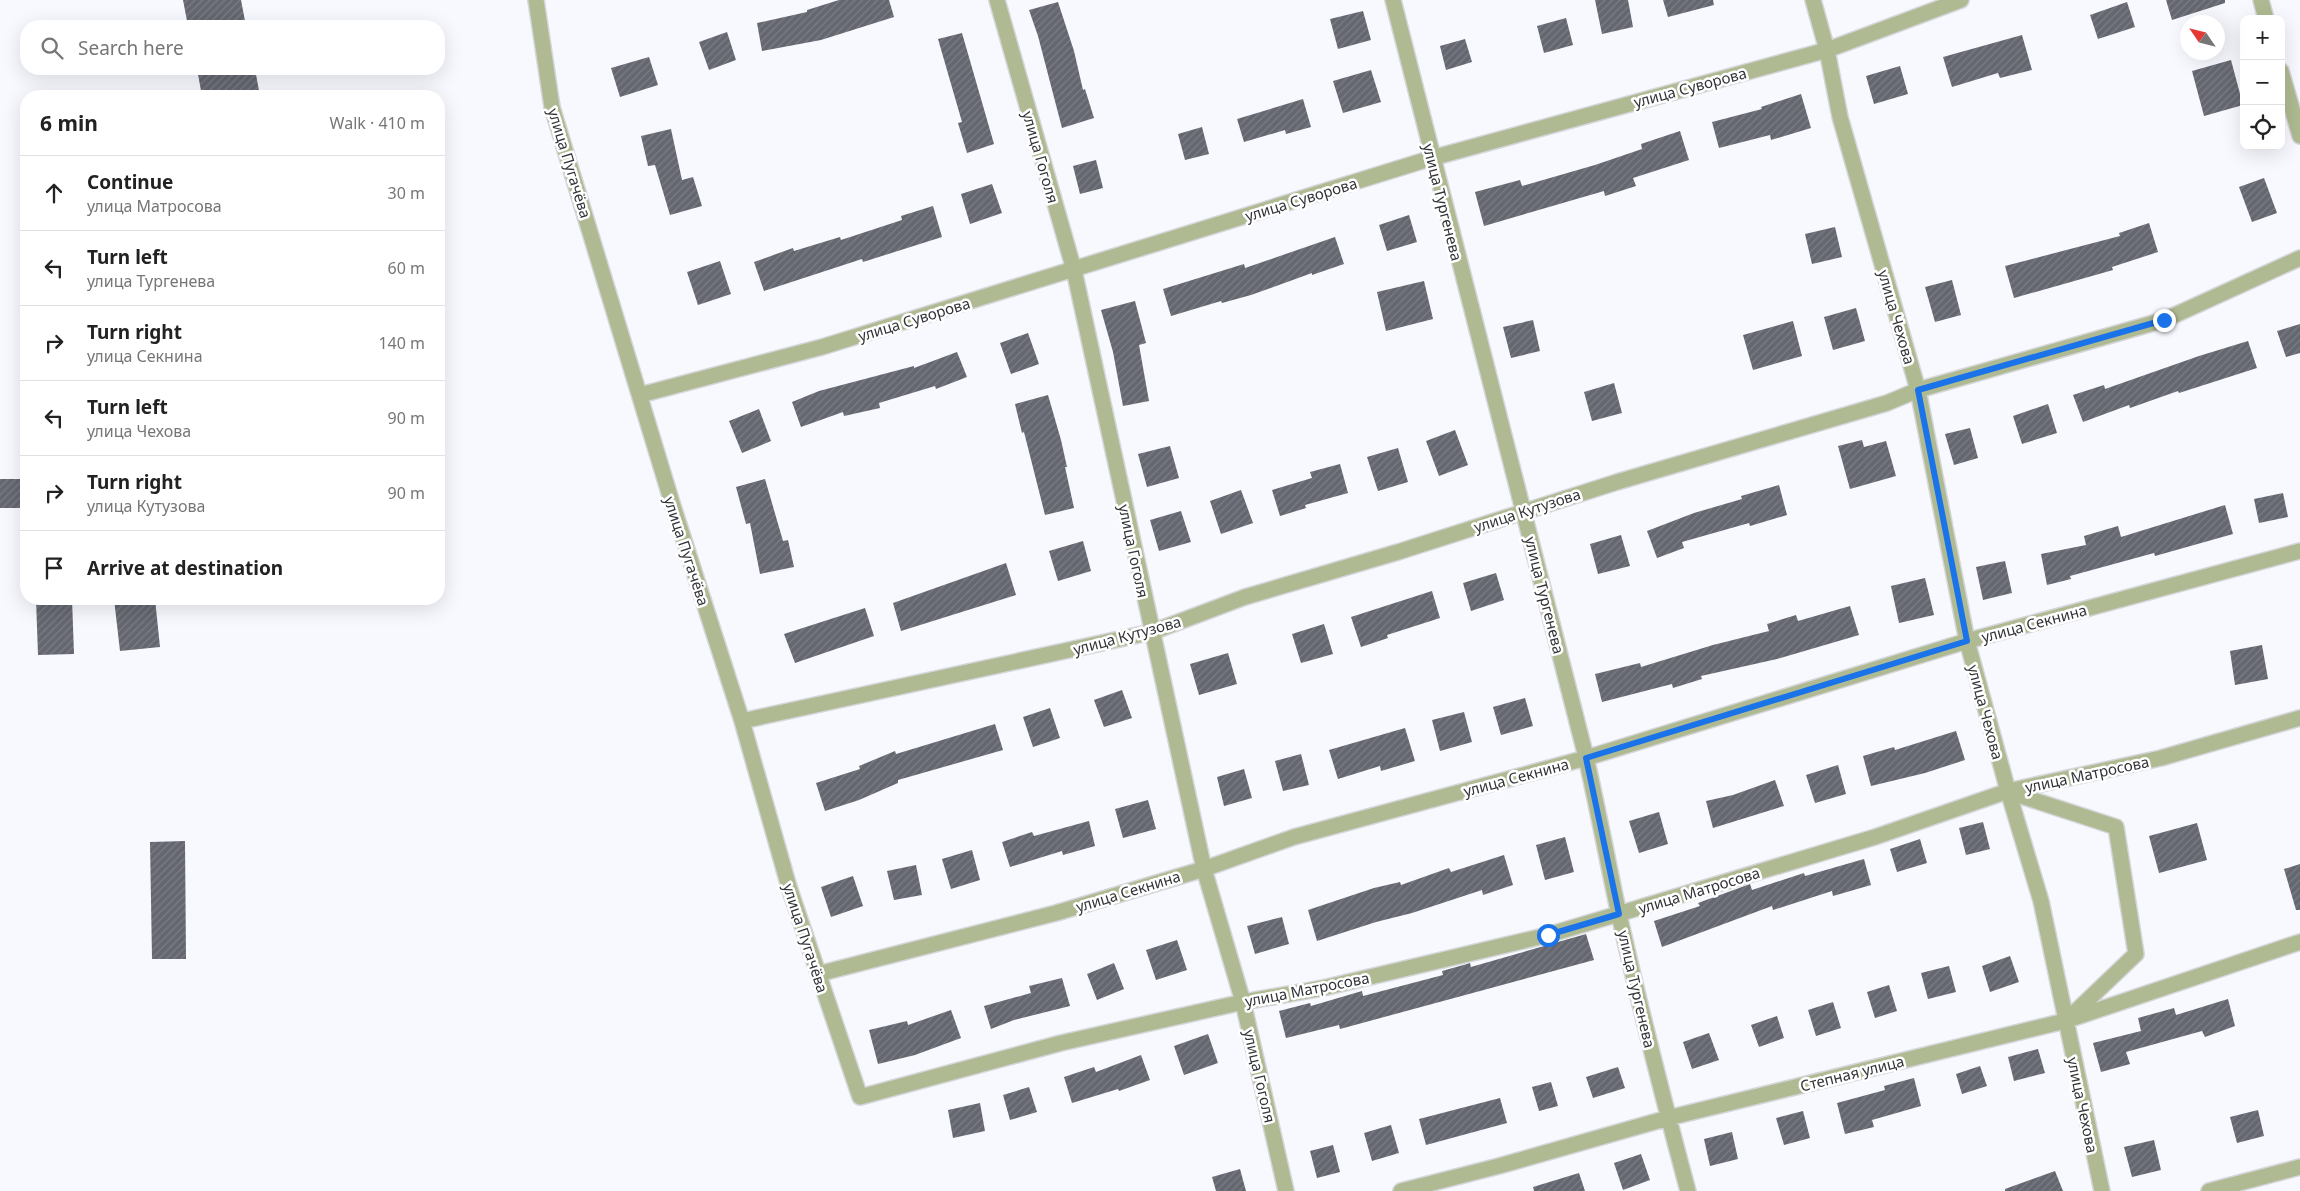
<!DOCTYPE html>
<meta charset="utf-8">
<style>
body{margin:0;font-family:"Noto Sans",sans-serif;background:#f2f2f2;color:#222}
.controls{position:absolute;right:15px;top:15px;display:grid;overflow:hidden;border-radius:10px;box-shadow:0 5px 20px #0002}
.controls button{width:45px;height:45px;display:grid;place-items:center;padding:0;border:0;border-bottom:1px solid #e0e0e0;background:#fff;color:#222;font:25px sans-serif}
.compass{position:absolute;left:2180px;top:15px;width:45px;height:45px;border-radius:50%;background:#fff;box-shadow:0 5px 20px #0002;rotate:305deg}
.stop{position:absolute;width:15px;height:15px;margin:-11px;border:4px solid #1a73e8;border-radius:50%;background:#fff}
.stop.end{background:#1a73e8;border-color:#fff;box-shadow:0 1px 5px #0008}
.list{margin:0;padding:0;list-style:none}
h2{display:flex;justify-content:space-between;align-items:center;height:65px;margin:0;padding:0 20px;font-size:21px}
h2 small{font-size:16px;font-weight:400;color:#767676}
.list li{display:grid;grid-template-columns:32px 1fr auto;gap:15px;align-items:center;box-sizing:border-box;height:75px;padding:0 20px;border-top:1px solid #e0e0e0}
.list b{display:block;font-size:19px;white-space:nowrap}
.list p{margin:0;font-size:16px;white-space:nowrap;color:#767676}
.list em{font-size:16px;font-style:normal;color:#767676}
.icon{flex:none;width:28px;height:28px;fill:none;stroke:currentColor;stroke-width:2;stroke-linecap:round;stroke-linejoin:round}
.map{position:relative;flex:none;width:2300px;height:1191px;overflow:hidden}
.search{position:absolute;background:#fff;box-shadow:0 5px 20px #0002;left:20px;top:20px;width:425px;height:55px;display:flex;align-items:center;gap:12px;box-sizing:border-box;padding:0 18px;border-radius:20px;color:#767676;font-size:19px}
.panel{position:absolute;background:#fff;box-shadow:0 5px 20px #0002;left:20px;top:90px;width:425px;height:515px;border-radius:20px}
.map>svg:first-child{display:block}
.building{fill:url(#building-hatch)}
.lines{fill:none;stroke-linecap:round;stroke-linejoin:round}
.minor-casing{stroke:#d5d6da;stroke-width:18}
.minor{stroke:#afba92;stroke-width:15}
.route{stroke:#1a73e8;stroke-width:6}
.labels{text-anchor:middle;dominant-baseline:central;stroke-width:5;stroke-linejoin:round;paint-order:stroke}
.street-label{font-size:15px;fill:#333438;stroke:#fff}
</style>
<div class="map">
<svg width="2300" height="1191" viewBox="0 0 2300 1191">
<defs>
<pattern id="building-hatch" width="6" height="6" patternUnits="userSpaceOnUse" patternTransform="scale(1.25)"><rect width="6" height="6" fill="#646670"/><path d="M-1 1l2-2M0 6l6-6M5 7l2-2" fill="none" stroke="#7c7d85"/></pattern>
</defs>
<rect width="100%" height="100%" fill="#f8f9fe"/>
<path class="building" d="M183 0H241L246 26H188Z
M839 0H889L894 17 821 40 762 51 757 23 807 12V10Z
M1595 0H1628L1633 27 1602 34Z
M1663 0H1713L1714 5 1668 17Z
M2166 0H2225V3L2172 20Z
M1058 2 1074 51 1083 90 1085 89 1094 118 1062 128 1038 36 1029 10Z
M2127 2 2135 27 2098 39 2090 15Z
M1363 11 1371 40 1338 49 1330 19Z
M1566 18 1573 45 1544 53 1537 26Z
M727 32 736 60 709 70 699 42Z
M962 33 994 144 967 153 958 123 962 122 938 39Z
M2022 35 2032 70 2000 78 1998 73 1952 87 1943 57Z
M1465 39 1472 62 1446 70 1440 46Z
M649 57 658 85 620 97 611 68Z
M2231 60 2243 105 2204 116 2192 71Z
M1900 66 1908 94 1874 104 1866 76Z
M197 69H255L260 96H202Z
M1371 70 1381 102 1343 113 1333 81Z
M1801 94 1811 128 1771 140 1770 135 1719 148 1712 122 1762 109 1761 107Z
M1303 99 1311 127 1286 134 1285 130 1244 142 1237 119Z
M1202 127 1209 154 1185 160 1178 134Z
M671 129 682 180 693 177 702 206 670 215 655 165 648 166 641 136Z
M1680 131 1689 160 1633 178 1636 186 1605 196 1604 191 1484 226 1475 192 1520 180 1522 186 1595 165 1642 149 1641 144Z
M1096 160 1103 188 1080 194 1073 166Z
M2264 178 2277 213 2252 222 2239 187Z
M992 184 1002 213 970 224 961 194Z
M933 206 942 237 863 262 862 259 764 291 754 262 793 248 794 251 840 237 841 240 902 220 901 216Z
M1409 215 1417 242 1387 251 1379 225Z
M2149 223 2158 252 2112 267 2113 270 2014 298 2005 266 2120 236 2119 233Z
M1835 227 1842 257 1812 264 1805 234Z
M1335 237 1344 264 1312 275V273L1251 295 1222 303 1221 301 1171 316 1163 289 1244 264 1245 268Z
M720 261 731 294 698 305 687 272Z
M1952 280 1961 315 1935 322 1925 287Z
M1424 281 1433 319 1386 331 1377 292Z
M1135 301 1146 343 1139 345 1149 401 1123 406 1113 352 1101 310Z
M1856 308 1865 341 1833 350 1824 317Z
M1533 320 1540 351 1511 358 1503 327Z
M1793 321 1802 356 1753 370 1743 335Z
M2300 324V353L2286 357 2277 331Z
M1028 333 1039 364 1011 374 1000 343Z
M2248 341 2257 368 2179 393 2178 391 2130 408 2129 405 2083 422 2073 395 2104 385 2105 389 2199 356Z
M957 352 967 377 936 389 935 386 879 403 880 408 844 416 843 412 801 427 792 402 819 391 914 366V368Z
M1614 383 1622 413 1592 421 1584 392Z
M1048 395 1061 440 1067 467H1065L1074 508 1045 515 1024 432 1022 433 1015 404Z
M2048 404 2057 433 2022 444 2013 416Z
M759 409 771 441 742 453 729 421Z
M1970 428 1978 458 1954 465 1945 434Z
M1455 430 1468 465 1439 476 1426 441Z
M1862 440 1864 447 1886 441 1896 476 1850 489 1838 446Z
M1170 446 1179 478 1147 487 1138 454Z
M1398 448 1408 482 1378 491 1367 457Z
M1340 464 1348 493 1305 505 1306 508 1280 516 1272 490 1312 478 1310 472Z
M0 479H26V508H0Z
M765 479 783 541 788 540 794 567 760 574 750 523 746 524 736 487Z
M1779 485 1787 515 1750 526 1749 523 1682 542 1684 548 1657 558 1647 531 1694 513 1742 499 1741 496Z
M1241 490 1253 523 1221 534 1210 501Z
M2283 493 2288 517 2259 523 2254 499Z
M2225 505 2233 534 2155 556 2154 553 2070 576 2071 579 2047 585 2041 554 2086 545 2084 536 2118 526 2121 537Z
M1181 511 1191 542 1159 551 1150 520Z
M1621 535 1630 566 1598 574 1590 544Z
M1083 541 1091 571 1058 581 1049 551Z
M2005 561 2012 593 1983 600 1976 567Z
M1006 563 1016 595 901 631 893 603Z
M1496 573 1504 600 1471 611 1463 583Z
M1925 578 1934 615 1899 623 1891 586Z
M1432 591 1440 618 1387 635 1388 638 1361 647 1351 617Z
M36 599H72L74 654 38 655Z
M114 599H155L160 647 120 651Z
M1850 606 1859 635 1777 659 1701 676 1702 679 1673 688 1672 684 1602 702 1595 674 1640 663 1641 667 1713 645 1769 631 1767 624 1796 615 1798 621Z
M865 608 874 636 795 663 784 634Z
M1324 624 1333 654 1301 663 1292 634Z
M2262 645 2268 679 2235 685 2230 651Z
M1228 653 1237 684 1199 695 1190 664Z
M1122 690 1132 718 1104 727 1094 700Z
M1525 698 1533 726 1501 735 1493 707Z
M1050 708 1060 738 1033 747 1023 717Z
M1464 712 1472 742 1440 751 1432 720Z
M995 724 1003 750 898 780V783L859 800 825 811 816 783 860 769 859 766 895 751 896 754Z
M1405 728 1415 761 1381 771 1380 766 1338 779 1329 750Z
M1956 731 1965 760 1925 773 1871 786 1863 756 1894 747 1895 750Z
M1301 754 1309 785 1283 791 1275 761Z
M1838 765 1846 794 1815 803 1806 775Z
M1244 769 1252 798 1224 806 1217 777Z
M1775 780 1784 806 1713 828 1706 801 1733 795Z
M1148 800 1156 829 1123 838 1115 809Z
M1659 812 1668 844 1639 853 1629 821Z
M1089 821 1095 846 1063 855 1062 851 1010 867 1002 842 1032 832 1034 836Z
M1983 822 1990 849 1966 855 1959 828Z
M2197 823 2207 860 2159 873 2149 836Z
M1565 837 1574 872 1545 880 1536 845Z
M1920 839 1927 863 1897 872 1890 849Z
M185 841 186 959H152L150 842Z
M972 850 980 880 951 889 942 859Z
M1504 855 1513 885 1483 895 1482 890 1412 913 1376 922 1317 941 1308 910 1374 888 1400 882 1401 885 1449 868 1451 872Z
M1864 859 1871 885 1833 896 1832 891 1773 910 1772 906 1662 947 1654 921 1700 906 1698 903 1750 884 1752 890 1804 873 1805 876Z
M2300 864V910H2296L2284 869Z
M916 865 922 895 894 900 887 871Z
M853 876 863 906 831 917 821 887Z
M1282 917 1289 944 1255 954 1247 926Z
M1586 934 1594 960 1340 1029 1339 1025 1286 1038 1279 1011 1310 1003 1311 1006 1362 991 1363 996 1443 975 1442 971 1467 964 1470 963 1471 967Z
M1177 940 1187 970 1156 980 1146 950Z
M2010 956 2019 982 1990 992 1982 966Z
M1114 963 1124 989 1097 1000 1087 974Z
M1949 966 1956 992 1928 999 1921 973Z
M1062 978 1070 1006 1014 1020 991 1029 984 1006 1031 993 1029 986Z
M1889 985 1897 1011 1875 1018 1867 992Z
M2228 999 2235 1026 2205 1037 2202 1031 2126 1052 2130 1064 2101 1072 2093 1043 2141 1031 2138 1018 2174 1008 2176 1015Z
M1833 1002 1841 1028 1816 1036 1808 1010Z
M951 1010 961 1038 915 1055 878 1064 869 1030 907 1021 908 1025Z
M1777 1016 1784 1038 1759 1047 1751 1025Z
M1709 1033 1719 1060 1692 1069 1683 1042Z
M1208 1034 1218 1063 1184 1075 1174 1046Z
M2038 1049 2045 1073 2014 1081 2008 1057Z
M1141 1055 1150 1080 1119 1091 1118 1089 1072 1103 1064 1077 1094 1067 1096 1072Z
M1980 1066 1987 1086 1962 1094 1956 1074Z
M1618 1067 1625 1088 1593 1098 1586 1077Z
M1914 1078 1921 1106 1872 1120 1874 1127 1845 1134 1837 1103 1885 1090 1884 1086Z
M1551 1082 1558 1106 1539 1111 1532 1087Z
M1029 1087 1037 1112 1010 1120 1003 1095Z
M1500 1098 1507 1123 1426 1145 1419 1119Z
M980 1103 985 1131 953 1138 948 1110Z
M2258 1110 2264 1136 2237 1143 2230 1117Z
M1803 1111 1810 1138 1784 1145 1776 1118Z
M1391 1125 1399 1153 1372 1161 1364 1133Z
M1732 1132 1738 1159 1710 1166 1704 1139Z
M2154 1140 2161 1170 2132 1177 2124 1147Z
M1333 1145 1340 1172 1317 1178 1310 1151Z
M1641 1154 1650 1180 1623 1190 1614 1163Z
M1240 1169 1246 1191H1216L1212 1177Z
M2055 1171 2063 1191H2005V1189Z
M1579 1173 1585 1191H1534L1533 1187Z"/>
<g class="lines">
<g class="minor-casing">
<path id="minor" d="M536 0 552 107 673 506 742 721 789 887 860 1097 1061 1043 1243 1002 1323 988 1548 935 1875 837 2008 791 2161 758 2300 718
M997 0 1074 270 1204 869 1243 1002 1286 1191
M1393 0C1455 252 1522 502 1585 753 1597 805 1607 858 1618 910 1639 1004 1663 1098 1688 1191
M1813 0 1827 50 1840 117 1918 390 1967 641 2008 791 2041 901 2102 1191
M2261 0 2266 19
M2281 71 2300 136
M640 395 822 347 1432 158 1827 50 1961 0
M742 721 1152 632 1245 597 1398 552 1617 482 1887 403 1918 390 2164 320 2300 258
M2009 792 2116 827 2136 954 2070 1017
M818 974 1056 913 1204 869 1294 837 1586 758 1967 641 2300 551
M1401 1191 1499 1166 1668 1118 2065 1021 2300 942
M2209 1191 2300 1167"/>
</g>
<use href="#minor" class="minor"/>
</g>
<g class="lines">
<path class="route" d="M1548 935 1619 914 1586 758 1967 641 1918 390 2164 320"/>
</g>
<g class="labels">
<g class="street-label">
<text transform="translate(1690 87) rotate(-15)">улица Суворова</text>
<text transform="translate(1041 157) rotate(74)">улица Гоголя</text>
<text transform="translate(570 163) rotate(73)">улица Пугачёва</text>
<text transform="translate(1301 199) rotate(-17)">улица Суворова</text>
<text transform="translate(1443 202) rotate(76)">улица Тургенева</text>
<text transform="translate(1897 317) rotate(74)">улица Чехова</text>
<text transform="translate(914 319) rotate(-17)">улица Суворова</text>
<text transform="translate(1527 510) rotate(-18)">улица Кутузова</text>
<text transform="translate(687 551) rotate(72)">улица Пугачёва</text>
<text transform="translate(1134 551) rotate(78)">улица Гоголя</text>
<text transform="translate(1545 595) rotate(76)">улица Тургенева</text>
<text transform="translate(2034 623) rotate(-15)">улица Секнина</text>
<text transform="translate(1127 635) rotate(-15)">улица Кутузова</text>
<text transform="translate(1986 712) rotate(75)">улица Чехова</text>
<text transform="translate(2087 774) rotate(-12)">улица Матросова</text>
<text transform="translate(1516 777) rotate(-15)">улица Секнина</text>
<text transform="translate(1699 890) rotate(-17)">улица Матросова</text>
<text transform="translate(1128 891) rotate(-17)">улица Секнина</text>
<text transform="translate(806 938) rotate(72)">улица Пугачёва</text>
<text transform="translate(1307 989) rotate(-11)">улица Матросова</text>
<text transform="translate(1637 989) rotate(77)">улица Тургенева</text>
<text transform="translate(1852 1073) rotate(-14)">Степная улица</text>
<text transform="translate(1260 1076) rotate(77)">улица Гоголя</text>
<text transform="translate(2083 1105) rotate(78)">улица Чехова</text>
</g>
</g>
</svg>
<div class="controls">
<button>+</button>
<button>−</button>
<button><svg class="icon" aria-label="locate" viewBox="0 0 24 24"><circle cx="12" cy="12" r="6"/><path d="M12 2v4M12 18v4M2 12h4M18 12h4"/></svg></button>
</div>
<svg class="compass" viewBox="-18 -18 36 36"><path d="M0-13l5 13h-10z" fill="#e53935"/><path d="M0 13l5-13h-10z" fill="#767676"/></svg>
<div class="stop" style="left:1548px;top:935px"></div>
<div class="stop end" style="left:2164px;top:320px"></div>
<div class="search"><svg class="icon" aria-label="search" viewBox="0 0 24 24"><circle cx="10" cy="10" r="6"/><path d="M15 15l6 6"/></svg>Search here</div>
<section class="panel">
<h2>6 min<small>Walk · 410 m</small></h2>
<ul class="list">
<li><svg class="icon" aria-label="ahead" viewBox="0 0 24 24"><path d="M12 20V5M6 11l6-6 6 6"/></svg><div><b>Continue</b><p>улица Матросова</p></div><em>30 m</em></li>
<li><svg class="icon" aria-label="left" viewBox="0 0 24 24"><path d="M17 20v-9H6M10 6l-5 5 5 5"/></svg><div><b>Turn left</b><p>улица Тургенева</p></div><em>60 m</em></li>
<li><svg class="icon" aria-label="right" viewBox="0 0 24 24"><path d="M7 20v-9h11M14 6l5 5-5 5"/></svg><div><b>Turn right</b><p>улица Секнина</p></div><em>140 m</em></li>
<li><svg class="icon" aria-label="left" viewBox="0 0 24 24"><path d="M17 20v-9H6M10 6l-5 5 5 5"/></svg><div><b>Turn left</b><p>улица Чехова</p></div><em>90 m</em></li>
<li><svg class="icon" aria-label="right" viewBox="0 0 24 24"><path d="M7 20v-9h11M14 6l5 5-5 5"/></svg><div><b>Turn right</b><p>улица Кутузова</p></div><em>90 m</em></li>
<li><svg class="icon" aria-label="arrive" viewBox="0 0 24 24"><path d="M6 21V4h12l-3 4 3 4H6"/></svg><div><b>Arrive at destination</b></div></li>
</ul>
</section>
</div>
